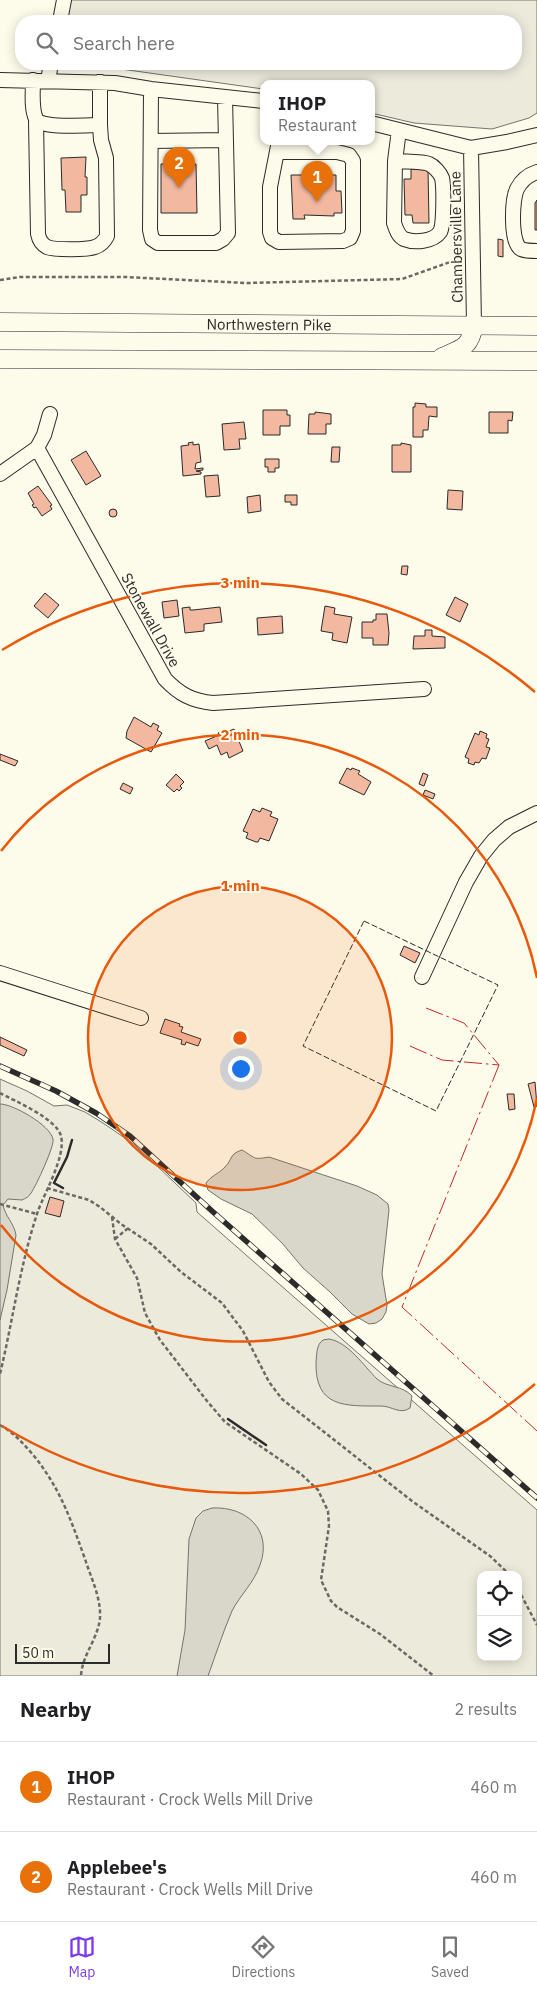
<!DOCTYPE html>
<meta charset="utf-8">
<style>
body{margin:0;font-family:"IBM Plex Sans",sans-serif;background:#f6f6f6;color:#202124}
.controls{position:absolute;right:15px;bottom:15px;display:grid;overflow:hidden;border-radius:10px;box-shadow:0 2px 12px #0003}
.controls button{width:45px;height:45px;display:grid;place-items:center;padding:0;border:0;border-bottom:1px solid #e0e0e0;background:#fff;color:#202124;font:25px sans-serif}
.scale{position:absolute;left:15px;bottom:12px;width:95px;box-sizing:border-box;padding-left:5px;border:2px solid #2b2b2b;border-top:0;font-size:14px;line-height:18px;white-space:nowrap;color:#2b2b2b;-webkit-text-stroke:4px #fdfbea;paint-order:stroke}
.you{position:absolute;left:240px;top:1068px;width:18px;height:18px;margin:-12px;border:4px solid #fff;border-radius:50%;background:#1a73e8;box-shadow:0 0 0 8px #1a73e833}
.badge{display:grid;place-items:center;width:32px;height:32px;border-radius:50%;background:#7c3aed;color:#fff;font-size:16px;font-weight:700}
.pin{position:absolute;translate:-50% -41px;filter:drop-shadow(0 1px 2px #0008)}
.pin::after{content:'';position:absolute;top:26px;width:18px;height:15px;background:inherit;clip-path:polygon(0 0,100% 0,50% 100%)}
.popup{position:absolute;left:260px;top:80px;width:115px;height:65px;box-sizing:border-box;display:grid;place-content:center;border-radius:10px;background:#fff;filter:drop-shadow(0 1px 4px #0005);font-size:16px;white-space:nowrap;color:#757577}
.popup b{font-size:19px;color:#202124}
.popup::after{content:'';position:absolute;left:50%;top:100%;margin-left:-10px;border:10px solid transparent;border-top-color:#fff}
.list{margin:0;padding:0;list-style:none}
h2{display:flex;justify-content:space-between;align-items:center;height:65px;margin:0;padding:0 20px;font-size:21px}
h2 small{font-size:16px;font-weight:400;color:#757577}
.list li{display:grid;grid-template-columns:32px 1fr auto;gap:15px;align-items:center;box-sizing:border-box;height:90px;padding:0 20px;border-top:1px solid #e0e0e0}
.list b{display:block;font-size:19px;white-space:nowrap}
.list p{margin:0;font-size:16px;white-space:nowrap;color:#757577}
.list em{font-size:16px;font-style:normal;color:#757577}
.icon{flex:none;width:28px;height:28px;fill:none;stroke:currentColor;stroke-width:2;stroke-linecap:round;stroke-linejoin:round}
.map{position:relative;flex:none;width:537px;height:1676px;overflow:hidden}
.search{position:absolute;background:#fff;box-shadow:0 2px 12px #0003;left:15px;right:15px;top:15px;height:55px;display:flex;align-items:center;gap:12px;box-sizing:border-box;padding:0 18px;border-radius:20px;color:#757577;font-size:19px}
.sheet{height:245px;background:#fff}
nav{display:flex;justify-content:space-around;align-items:center;box-sizing:border-box;height:70px;border-top:1px solid #e0e0e0;background:#fff;font-size:14px;color:#757577}
nav a{display:grid;justify-items:center;gap:2px}
nav .on{color:#7c3aed}
.map>svg:first-child{display:block}
.green{fill:#ecebdb;stroke:#74746e;fill-rule:evenodd}
.parking{fill:#eceadb;stroke:#74746e}
.water{fill:#d8d7c9;stroke:#74746e}
.building{fill:#f2b8a0;stroke:#2b2b2b}
.lines{fill:none;stroke-linecap:round;stroke-linejoin:round}
.minor-casing{stroke:#2b2b2b;stroke-width:16}
.major-casing{stroke:#2b2b2b;stroke-width:19}
.path{stroke:#6a6964;stroke-width:2.5;stroke-dasharray:4 2.5;stroke-linecap:butt}
.minor{stroke:#fdfbea;stroke-width:14}
.major{stroke:#fdfbea;stroke-width:18}
.rail-casing{stroke:#2b2b2b;stroke-width:5.5}
.rail{stroke:#fdfbea;stroke-width:4;stroke-dasharray:11;stroke-linecap:butt}
.fence{stroke:#2b2b2b;stroke-width:1;stroke-dasharray:6 2.5;stroke-linecap:butt}
.wall{stroke:#2b2b2b;stroke-width:2.5}
.power{stroke:#c62828;stroke-width:1;stroke-dasharray:18 4 2.5 4;stroke-linecap:butt}
.ring{fill:none;stroke:#e8590c;stroke-width:2.5}
.labels{text-anchor:middle;dominant-baseline:central;stroke-width:4;stroke-linejoin:round;paint-order:stroke}
.street-label{font-size:15px;fill:#2b2b2b;stroke:#fdfbea}
.centre{fill:#e8590c;stroke:#fdfbea;stroke-width:2.5}
.ring-label{font-size:15px;text-anchor:middle;font-weight:bold;fill:#e8590c;stroke:#fdfbea;stroke-width:4;stroke-linejoin:round;paint-order:stroke}
</style>
<div class="map">
<svg width="537" height="1676" viewBox="0 0 537 1676">
<rect width="100%" height="100%" fill="#fdfbea"/>
<path class="green" d="M0 1079 27 1091 54 1106 67 1105 85 1112 103 1123 135 1145 196 1203 197 1212 537 1510V1676H0ZM481 1575H518V1657H481Z"/>
<path class="parking" d="M70 0H537V113L529 118 492 129 414 123 371 113V83H263V89L121 69 57 67 58 64H516V21H66Z"/>
<path class="water" d="M0 1104C13 1104 50 1125 53 1139 55 1145 36 1186 31 1193 29 1197 26 1198 22 1200L8 1199 3 1205C5 1216 14 1223 16 1235L7 1290 0 1320Z
M242 1150C256 1158 252 1160 269 1157L357 1186 377 1195 388 1204 389 1210 382 1274 387 1305 386 1312 382 1319 376 1323 369 1324 352 1314 330 1292 303 1268 282 1243 252 1214 221 1199 208 1190 206 1183C212 1175 220 1173 225 1167 233 1159 229 1154 242 1150Z
M329 1339C348 1342 364 1366 377 1379 388 1388 402 1385 412 1396L410 1408C400 1415 392 1406 381 1406 345 1406 315 1408 316 1362 317 1354 316 1345 323 1340Z
M212 1508C246 1506 273 1530 260 1565 254 1583 240 1595 232 1611 223 1632 216 1654 208 1676H177L185 1630 189 1539 196 1518 203 1511Z"/>
<path class="building" d="M86 157 85 177H87V195H81V212H66L65 190H62L61 158Z
M161 164H196L197 213H161Z
M411 169H428L429 223H413L412 215H405L404 179H411Z
M291 175H336V191H341L342 213H334V216L304 215 305 219H293Z
M537 200V230H535V203Z
M498 239 503 240V257L498 256Z
M415 403 426 404V407H437V417L429 416 428 430H423V437H413V407H415Z
M263 410H287V415H290V426H280V435H263Z
M315 412 331 414V424H326V434H308L309 414H315Z
M489 412H513L512 421 508 420V433H489Z
M244 422 246 439H239L240 449 224 450 222 424Z
M193 442V445L199 444 201 462 196 463 195 469 203 468V470L196 471 201 472V474L183 476 181 446 189 445 188 443Z
M401 443 411 445V472H392V445H401Z
M332 447H340L339 462H331Z
M86 451 101 476 86 485 71 460Z
M265 459H279V468H275V472H268V467H265Z
M218 475 220 496 206 497 204 476Z
M38 486 52 505 50 506 52 509 42 516 36 507 34 508 32 505 34 504 28 493Z
M448 490 463 491 462 510 447 509Z
M260 495 261 511 248 513 247 497Z
M285 495H297V505H291V502H285Z
M109 513a4 4 0 1 1 8 0a4 4 0 1 1-8 0Z
M402 566H408L407 575 401 574Z
M45 593 59 605 48 618 34 606Z
M455 597 468 604 460 622 446 615Z
M177 600 179 616 164 618 162 602Z
M325 606 335 608 334 614 352 617 347 643 332 640 333 633 321 631Z
M190 607V610H193L220 607 222 622 204 624V631L185 633 182 608Z
M376 614H387L389 633 388 645H373V638H362V622H373V620H376Z
M282 616 283 633 258 635 257 618Z
M425 630H432V636L445 637V648L413 649 414 636H425Z
M134 717 151 727 153 723 159 726 157 730 162 733 151 752 126 738 127 731Z
M234 729 243 751 229 758 227 752 221 755 217 745 209 749 205 741 219 735 218 733 221 732 222 734Z
M480 731 487 734 486 738 489 739 486 747 490 748 486 759 482 758 479 763 475 762 474 765 468 763 469 759 465 757 475 733 479 735Z
M0 754 18 761 15 766 0 760Z
M347 768 351 770 352 768 360 771 358 774 371 782 364 795 339 783Z
M423 773 428 775 424 786 419 784Z
M176 774 184 782 180 786 182 788 179 791 177 789 174 792 166 785Z
M123 783 133 788 130 794 120 789Z
M425 790 435 794 433 799 423 795Z
M262 808 272 812 270 816 278 819 269 841 260 838 258 842H256L246 838 248 833 243 831 253 809 260 812Z
M404 946 420 953 415 963 400 955Z
M165 1019 180 1024 179 1026 183 1027 181 1032 201 1039 198 1046 186 1042 185 1045 181 1044 182 1040 160 1033Z
M0 1037 27 1050 24 1056 0 1045Z
M535 1082 537 1106 534 1107 528 1084Z
M507 1094H514L515 1109 509 1110Z
M50 1197 64 1201 60 1217 45 1213Z"/>
<g class="lines">
<g class="minor-casing">
<path id="minor" d="M60 21 64 0
M0 80 115 83 151 89 263 101
M33 80C33 92 31 108 36 119 40 129 88 125 100 125V82
M48 80 51 64
M151 89 150 230 152 239 158 243H216L223 239 228 233 225 97
M36 121 38 234C39 239 41 244 47 247 54 250 87 250 95 247 101 245 104 242 107 236L106 158 101 140 100 125
M371 123 471 148 507 142 537 135
M151 141 226 140
M471 148 474 325
M277 152H337L349 155 353 161V231L350 238 343 241 279 242 272 238 270 232V187L279 141
M395 161C403 162 422 161 429 164 434 166 440 173 442 178 444 187 444 225 440 232 433 242 414 243 404 239 398 236 396 229 394 223L395 161 399 130
M537 172C528 175 521 181 517 189 512 199 510 243 521 249 526 251 532 251 537 251
M37 448 165 679C179 694 192 701 213 703L424 689
M0 474 37 448 44 435 50 414
M0 973 141 1018
M422 977 466 882 481 856 494 840 509 827 537 813"/>
</g>
<g class="major-casing">
<g id="major">
<path id="s1" d="M0 322 537 326"/>
<path d="M442 357C462 348 470 348 474 325"/>
<path d="M0 359 537 361"/>
</g>
</g>
<path class="path" d="M0 280 20 277H125L246 283 402 279 453 261
M0 1093C15 1101 57 1119 61 1136 66 1156 45 1192 38 1211 20 1264 13 1320 0 1374
M47 1188 89 1200 100 1207 121 1224 151 1244 181 1272 222 1303 243 1331 269 1382 282 1399 412 1501 490 1556 510 1575
M0 1204 37 1214
M112 1217 115 1239 137 1278 145 1313 160 1340 207 1401 225 1422 301 1474 318 1490 328 1511 329 1526 321 1580 331 1601 337 1607 380 1634 434 1676
M115 1239 127 1229
M0 1425C14 1433 24 1444 34 1456 60 1488 71 1520 85 1559 91 1578 101 1597 100 1618 98 1639 82 1655 81 1676
M518 1589 537 1625"/>
<use href="#minor" class="minor"/>
<use href="#major" class="major"/>
<g class="rail-casing">
<path id="rail" d="M0 1066 56 1091 96 1113 130 1136 212 1211 537 1498"/>
</g>
<use href="#rail" class="rail"/>
<path class="fence" d="M364 921 498 985 436 1111 303 1046Z"/>
<path class="wall" d="M63 1188 54 1183 67 1157 72 1140
M228 1419 266 1445"/>
<path class="power" d="M426 1008 464 1023 499 1065
M410 1046 442 1060 499 1065
M499 1065 402 1307 537 1431"/>
</g>
<circle cx="240" cy="1038" r="152" fill="#e8590c" fill-opacity=".12"/>
<g class="ring">
<circle cx="240" cy="1038" r="152"/>
<path d="M537 1098A303 303 0 0 1 1 1225M1 851A303 303 0 0 1 537 978"/>
<path d="M535 1384A455 455 0 0 1 2 1426M2 650A455 455 0 0 1 535 692"/>
</g>
<g class="labels">
<g class="street-label">
<text transform="translate(456 237) rotate(-91)">Chambersville Lane</text>
<text stroke="none"><textPath href="#s1" startOffset="269">Northwestern Pike</textPath></text>
<text transform="translate(151 620) rotate(61)">Stonewall Drive</text>
</g>
</g>
<circle cx="240" cy="1038" r="8" class="centre"/>
<g class="ring-label">
<text x="240" y="588">3 min</text>
<text x="240" y="740">2 min</text>
<text x="240" y="891">1 min</text>
</g>
</svg>
<div class="controls">
<button><svg class="icon" aria-label="locate" viewBox="0 0 24 24"><circle cx="12" cy="12" r="6"/><path d="M12 2v4M12 18v4M2 12h4M18 12h4"/></svg></button>
<button><svg class="icon" aria-label="layers" viewBox="0 0 24 24"><path d="M12 4l9 5-9 5-9-5zM3 14l9 5 9-5"/></svg></button>
</div>
<div class="scale">50 m</div>
<div class="you"></div>
<div class="pin badge" style="left:317px;top:202px;background:#e8710a">1</div>
<div class="popup"><b>IHOP</b>Restaurant</div>
<div class="pin badge" style="left:179px;top:188px;background:#e8710a">2</div>
<div class="search"><svg class="icon" aria-label="search" viewBox="0 0 24 24"><circle cx="10" cy="10" r="6"/><path d="M15 15l6 6"/></svg>Search here</div>
</div>
<section class="sheet">
<h2>Nearby<small>2 results</small></h2>
<ul class="list">
<li><span class="badge" style="background:#e8710a">1</span><div><b>IHOP</b><p>Restaurant · Crock Wells Mill Drive</p></div><em>460 m</em></li>
<li><span class="badge" style="background:#e8710a">2</span><div><b>Applebee's</b><p>Restaurant · Crock Wells Mill Drive</p></div><em>460 m</em></li>
</ul>
</section>
<nav>
<a class="on"><svg class="icon" aria-label="map" viewBox="0 0 24 24"><path d="M3 6l6-2 6 2 6-2v14l-6 2-6-2-6 2zM9 4v14M15 6v14"/></svg>Map</a>
<a><svg class="icon" aria-label="directions" viewBox="0 0 24 24"><path d="M12 3l9 9-9 9-9-9zM9 14v-3h6M13 9l2 2-2 2"/></svg>Directions</a>
<a><svg class="icon" aria-label="saved" viewBox="0 0 24 24"><path d="M7 4h10v16l-5-4-5 4z"/></svg>Saved</a>
</nav>
